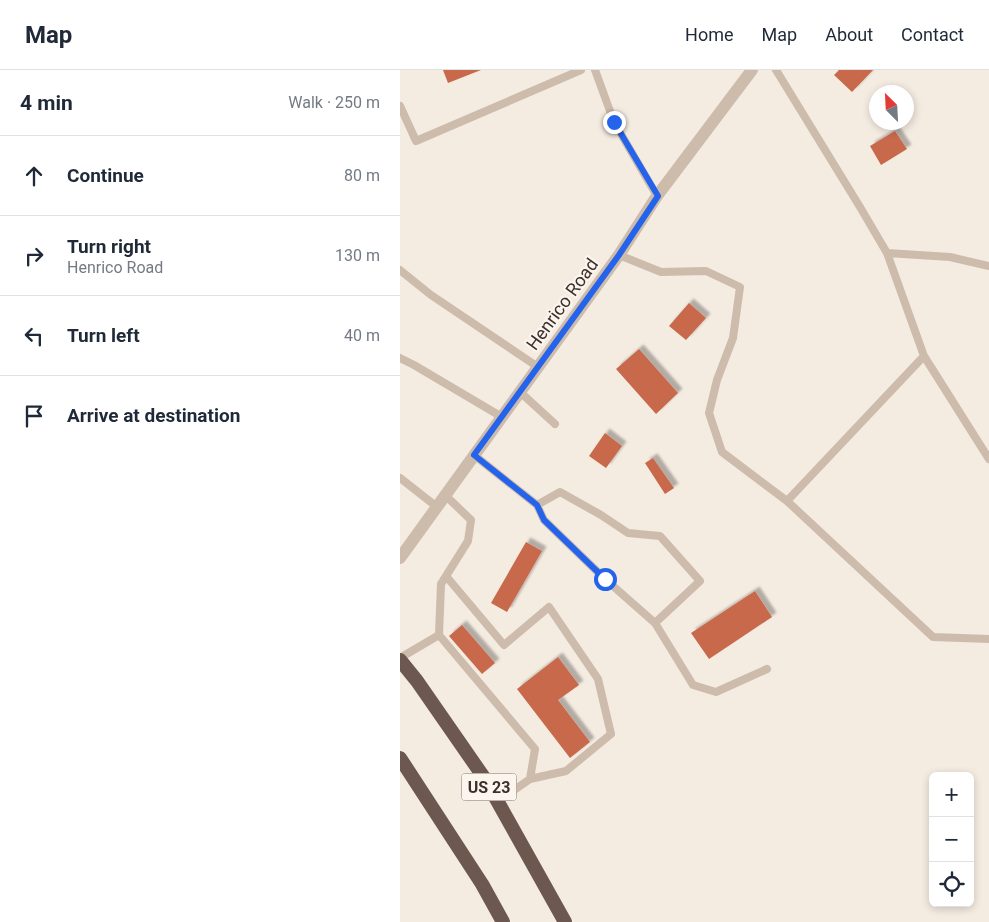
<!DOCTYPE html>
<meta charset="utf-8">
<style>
body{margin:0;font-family:Roboto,sans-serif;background:#f2f2f3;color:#1f2937}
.controls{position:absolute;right:15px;bottom:15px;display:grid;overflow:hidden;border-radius:8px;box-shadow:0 2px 8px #0003}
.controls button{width:45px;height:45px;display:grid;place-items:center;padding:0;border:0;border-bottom:1px solid #e0e1e3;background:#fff;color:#1f2937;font:25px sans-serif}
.compass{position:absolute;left:469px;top:15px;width:45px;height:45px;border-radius:50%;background:#fff;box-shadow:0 2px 8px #0003;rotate:336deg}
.stop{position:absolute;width:15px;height:15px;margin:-11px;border:4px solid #2563eb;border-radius:50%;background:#fff}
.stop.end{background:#2563eb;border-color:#fff;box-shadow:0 1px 5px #0008}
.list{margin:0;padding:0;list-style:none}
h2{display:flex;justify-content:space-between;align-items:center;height:65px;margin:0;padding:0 20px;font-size:21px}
h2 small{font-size:16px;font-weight:400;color:#747a83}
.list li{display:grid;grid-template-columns:32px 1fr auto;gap:15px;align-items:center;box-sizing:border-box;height:80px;padding:0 20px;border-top:1px solid #e0e1e3}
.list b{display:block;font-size:19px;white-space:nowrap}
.list p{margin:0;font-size:16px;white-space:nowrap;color:#747a83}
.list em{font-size:16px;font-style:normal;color:#747a83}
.icon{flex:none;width:28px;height:28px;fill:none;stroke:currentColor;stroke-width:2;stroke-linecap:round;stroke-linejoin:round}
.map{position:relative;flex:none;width:589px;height:852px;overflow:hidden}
header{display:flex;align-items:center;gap:30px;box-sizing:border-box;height:70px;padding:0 25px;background:#fff;border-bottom:1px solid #e0e1e3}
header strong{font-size:24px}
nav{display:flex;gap:28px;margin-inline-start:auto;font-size:18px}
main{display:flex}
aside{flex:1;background:#fff}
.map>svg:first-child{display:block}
.building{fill:#c8694b;filter:url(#shadow)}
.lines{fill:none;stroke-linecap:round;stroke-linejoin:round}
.service{stroke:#cdbbac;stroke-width:8}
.tertiary{stroke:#cdbbac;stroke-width:12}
.trunk{stroke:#6c584f;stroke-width:14}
.route{stroke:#2563eb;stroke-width:6}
.labels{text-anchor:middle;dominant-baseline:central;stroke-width:4.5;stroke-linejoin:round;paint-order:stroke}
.shield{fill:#fbf5ee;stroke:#756b66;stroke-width:1}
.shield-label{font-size:16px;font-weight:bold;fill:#3b302b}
.street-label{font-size:18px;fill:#3b302b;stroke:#fbf5ee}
</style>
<header>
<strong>Map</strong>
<nav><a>Home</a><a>Map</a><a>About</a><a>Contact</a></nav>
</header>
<main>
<aside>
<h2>4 min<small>Walk · 250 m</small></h2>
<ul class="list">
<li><svg class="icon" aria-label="ahead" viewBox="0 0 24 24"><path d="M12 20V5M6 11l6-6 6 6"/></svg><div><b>Continue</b></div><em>80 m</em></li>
<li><svg class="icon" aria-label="right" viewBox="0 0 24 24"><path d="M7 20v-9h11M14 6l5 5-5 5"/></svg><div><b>Turn right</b><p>Henrico Road</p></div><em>130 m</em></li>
<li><svg class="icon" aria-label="left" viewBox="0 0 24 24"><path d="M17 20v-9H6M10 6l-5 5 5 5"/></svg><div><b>Turn left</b></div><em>40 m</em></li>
<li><svg class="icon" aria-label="arrive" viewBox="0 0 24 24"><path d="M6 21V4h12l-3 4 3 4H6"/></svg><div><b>Arrive at destination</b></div></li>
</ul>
</aside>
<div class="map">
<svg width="589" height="852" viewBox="0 0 589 852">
<defs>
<filter id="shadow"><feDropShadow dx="4.5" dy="-4.5" stdDeviation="1" flood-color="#0004"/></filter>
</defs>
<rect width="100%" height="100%" fill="#f4ebe1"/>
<path class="building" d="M43 0H81L48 13Z
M439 0H473L452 22 434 5Z
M495 61 507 79 481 95 470 76Z
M289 233 306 248 286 270 269 256Z
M239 279 278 323 256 344 216 299Z
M205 363 222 376 206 398 189 386Z
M253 388 274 418 265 424 245 393Z
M126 472 142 481 107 542 91 533Z
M355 521 372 547 309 589 291 563Z
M62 555 95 593 82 604 49 566Z
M158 587 179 615 158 630 190 672 170 688 117 619Z"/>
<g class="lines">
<path class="service" d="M195 0 214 52 257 126
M376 0 460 137 487 183 550 187 589 196
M0 36 16 71 181 0
M487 183 524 286
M219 185 261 202 306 201 340 217 333 268 317 310 309 343 322 382 387 431 524 286 589 389
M0 200 31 225 138 297
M0 288 14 295 102 347
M120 322 155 354
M74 385 137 435 144 450 205 509 255 553 293 615 316 622 367 599
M0 408 37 437
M45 425 71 450 68 471 41 514 39 565 135 679 130 709 97 732
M387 431 533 567 589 569
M137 435 160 422 201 445 228 463 260 466 300 511 255 553
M46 506 104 575 149 537 198 609 211 664 166 701 130 709
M0 588 39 565"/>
<path class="tertiary" d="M0 488 219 185 257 126 352 0"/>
<path class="trunk" d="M0 590 17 611 85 709 165 852
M0 688 82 814 103 852"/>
</g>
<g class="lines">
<path class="route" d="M205 509 144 450 137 435 74 385 219 185 258 126 214 52"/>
</g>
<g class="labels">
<rect class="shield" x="61.5" y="703.5" width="55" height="27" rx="4"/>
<g class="shield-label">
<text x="89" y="717">US 23</text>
</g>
<g class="street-label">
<text transform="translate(162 234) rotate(-54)">Henrico Road</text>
</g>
</g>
</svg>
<div class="controls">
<button>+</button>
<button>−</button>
<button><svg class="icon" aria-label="locate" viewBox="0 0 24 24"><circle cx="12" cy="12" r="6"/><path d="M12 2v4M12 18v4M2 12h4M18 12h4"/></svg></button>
</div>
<svg class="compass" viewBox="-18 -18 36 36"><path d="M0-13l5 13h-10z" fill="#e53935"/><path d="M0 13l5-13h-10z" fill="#747a83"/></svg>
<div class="stop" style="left:205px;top:509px"></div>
<div class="stop end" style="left:214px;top:52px"></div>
</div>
</main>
